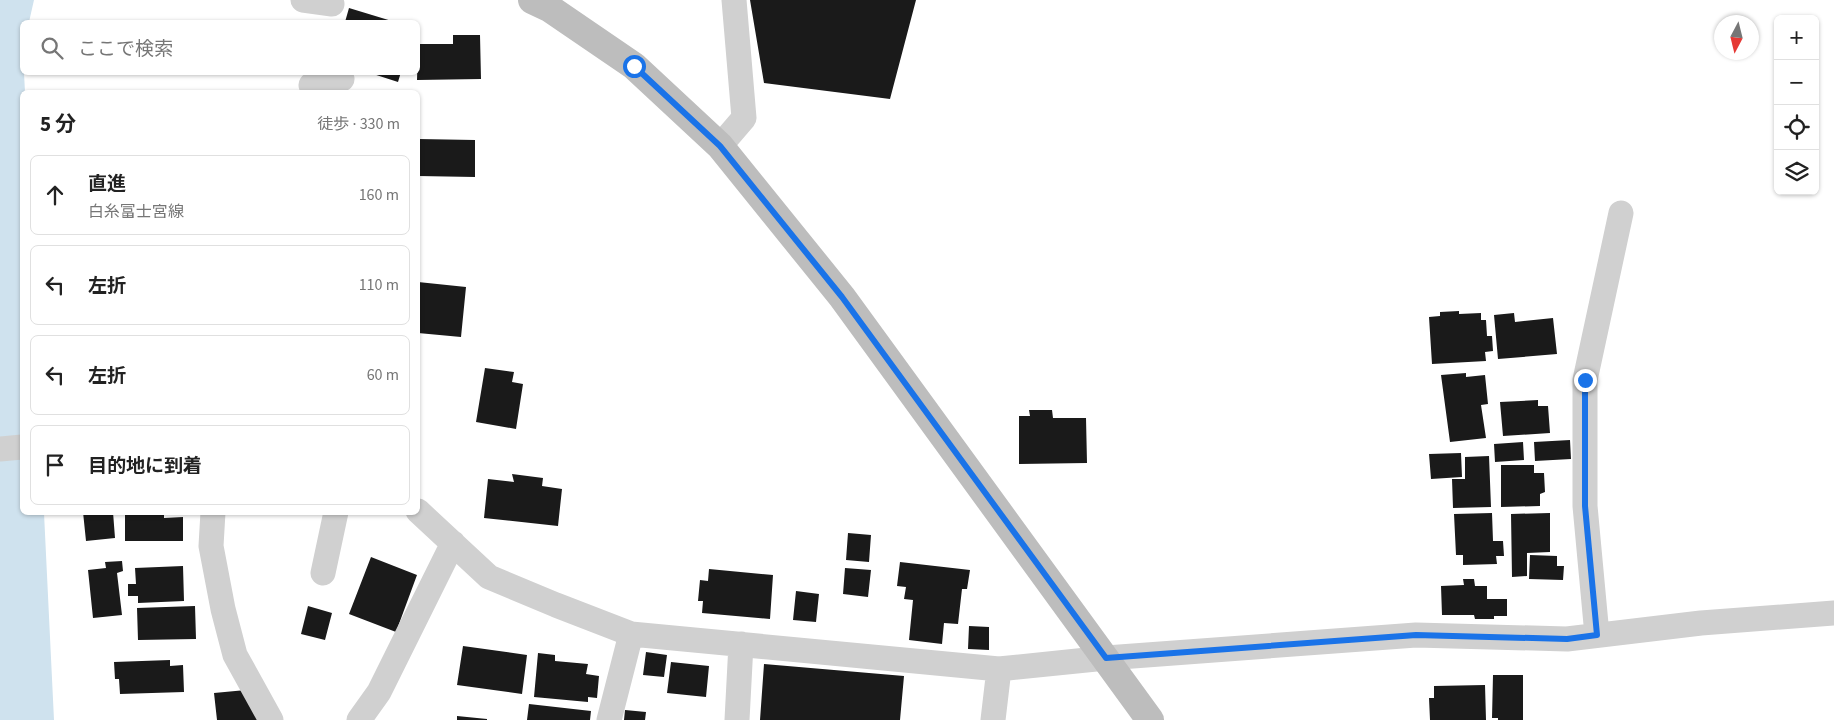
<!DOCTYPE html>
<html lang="ja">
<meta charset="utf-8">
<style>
body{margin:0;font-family:"Source Sans 3","Noto Sans JP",sans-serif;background:#f2f2f2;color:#222}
.controls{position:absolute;right:15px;top:15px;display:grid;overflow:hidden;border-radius:8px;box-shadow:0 1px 4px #0004}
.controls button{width:45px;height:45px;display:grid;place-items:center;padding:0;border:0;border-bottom:1px solid #e0e0e0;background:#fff;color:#222;font:25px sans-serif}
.compass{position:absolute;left:1714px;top:15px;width:45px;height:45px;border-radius:50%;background:#fff;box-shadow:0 1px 4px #0004;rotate:187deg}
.stop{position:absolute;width:15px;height:15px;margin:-11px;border:4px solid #1a73e8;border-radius:50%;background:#fff}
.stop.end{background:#1a73e8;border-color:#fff;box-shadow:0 1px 5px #0008}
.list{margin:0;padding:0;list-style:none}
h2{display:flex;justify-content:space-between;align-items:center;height:65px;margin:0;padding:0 20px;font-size:21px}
h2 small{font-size:16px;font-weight:400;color:#767676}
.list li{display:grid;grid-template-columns:32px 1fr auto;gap:15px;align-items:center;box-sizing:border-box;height:80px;margin:0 10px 10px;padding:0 10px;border:1px solid #e0e0e0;border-radius:8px}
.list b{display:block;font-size:19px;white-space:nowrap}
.list p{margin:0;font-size:16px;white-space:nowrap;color:#767676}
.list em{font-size:16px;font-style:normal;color:#767676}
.icon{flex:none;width:28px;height:28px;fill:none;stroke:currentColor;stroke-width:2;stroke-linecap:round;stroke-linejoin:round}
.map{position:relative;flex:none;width:1834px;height:720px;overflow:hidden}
.search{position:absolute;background:#fff;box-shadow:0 1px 4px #0004;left:20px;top:20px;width:400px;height:55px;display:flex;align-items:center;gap:12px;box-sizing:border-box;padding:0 18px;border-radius:8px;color:#767676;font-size:19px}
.panel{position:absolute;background:#fff;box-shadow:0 1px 4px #0004;left:20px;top:90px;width:400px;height:425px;border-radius:8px}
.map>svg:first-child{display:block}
.water{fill:#cfe2ee}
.building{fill:#1a1a1a}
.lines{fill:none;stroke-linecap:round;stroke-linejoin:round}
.minor{stroke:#d0d0d0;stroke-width:25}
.secondary{stroke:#bdbdbd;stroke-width:28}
.route{stroke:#1a73e8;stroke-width:6}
</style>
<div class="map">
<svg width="1834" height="720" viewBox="0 0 1834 720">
<rect width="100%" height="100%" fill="#fff"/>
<path class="water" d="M0 0H34L29 22H22V72L24 73 25 92H22V512L44 513 54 720H0Z"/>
<path class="building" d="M750 0H916L890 99 764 83Z
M349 8 395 22H345Z
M453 35H480L481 79 417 80 418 44H453Z
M367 72H401L398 82Z
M418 139 475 140V177L418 176Z
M418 282 466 287 461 337 418 333Z
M1459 311V314L1481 313V320H1486L1487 336H1492L1493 351 1485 352 1486 361 1432 364 1429 317 1440 316V312Z
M1514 313 1515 322 1553 318 1557 354 1498 359 1494 315Z
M485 368 514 372 512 382 523 384 516 429 476 422Z
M1466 373V377L1485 375 1488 404 1481 405 1486 438 1450 442 1441 375Z
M1538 400V406H1548L1550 433 1503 436 1500 402Z
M1029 410H1052L1053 418H1086L1087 463 1019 464V416H1030Z
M1570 440 1571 459 1535 461 1534 442Z
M1523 442 1524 460 1495 462 1494 444Z
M1461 453 1462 477 1431 479 1429 454Z
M1489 456 1491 507 1453 508 1452 479H1465V457Z
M1501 465H1534V473H1544L1545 492 1540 494V506L1501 507Z
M512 474 543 478 542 486 562 489 558 526 484 518 488 479 514 482Z
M83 512H113L115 538 86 541Z
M125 512H164V518L183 517V541H125Z
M1492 513 1493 541H1503L1504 556H1496L1497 564 1463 565V555H1456L1454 514Z
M1550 513V552L1527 553V576L1512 577 1511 514Z
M848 533 871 535 869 562 846 560Z
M1530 555 1557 556V566H1564L1563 580 1529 579Z
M371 557 417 575 396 632 349 614Z
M122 561 123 571 117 573 122 615 93 618 88 570 106 568 105 562Z
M900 562 970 570 967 589H962L958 624 944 623 942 644 909 640 913 600 904 599 906 587 897 586Z
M183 566 184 601 138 603V596H128V584H136L135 568Z
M845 568 871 570 868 597 843 594Z
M709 569 773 575 770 619 702 613 703 601H698L700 580 708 581Z
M1463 579H1474L1475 586H1487V599H1507V616H1494V619H1475L1474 615H1442L1441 586 1464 585Z
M796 591 819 594 816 622 793 620Z
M195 606 196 639 138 640 137 608Z
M308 606 332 613 325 640 301 634Z
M969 626 989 627V650L968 649Z
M463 646 527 655 522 694 457 685Z
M646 652 667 655 664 677 643 675Z
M538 653 555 655V661L588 664 586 674 599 676 597 698 588 697V702L534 697Z
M170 660V666L183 665 184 692 120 694 119 679H115L114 662Z
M671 662 709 666 706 697 667 693Z
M764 664 904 676 900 720H760Z
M1493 675H1523V720H1498V718H1492Z
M1485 685 1486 720H1430L1429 698H1434V686Z
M246 690 258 720H217L214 693Z
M529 704 591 711 590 720H527Z
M625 710 646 712 645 720H624Z
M457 716 487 719V720H457Z"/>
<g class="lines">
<path class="minor" d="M303 0 332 4
M311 85 342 79
M720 146 744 118 734 0
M0 449 22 447
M418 511 489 577 556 605 631 634 999 669 1106 658 1416 635 1567 639 1701 623 1834 613
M213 512 211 546 223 609 235 655 271 720
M323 573 336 512
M1597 635 1585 506V380L1621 213
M359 720 379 692 453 543
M609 720 631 634
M737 720 741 644
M993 720 999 669"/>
<path class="secondary" d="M532 0 549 8 634 66 720 146 842 297 1150 720"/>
</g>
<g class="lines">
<path class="route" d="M634 66 720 146 842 297 1106 658 1416 635 1567 639 1597 635 1585 506V380"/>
</g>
</svg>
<div class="controls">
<button>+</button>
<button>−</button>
<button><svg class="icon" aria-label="locate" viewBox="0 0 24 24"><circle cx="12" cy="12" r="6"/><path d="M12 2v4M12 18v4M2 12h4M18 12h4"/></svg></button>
<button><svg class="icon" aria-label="layers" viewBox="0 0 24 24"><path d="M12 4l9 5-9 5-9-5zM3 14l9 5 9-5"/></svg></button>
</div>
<svg class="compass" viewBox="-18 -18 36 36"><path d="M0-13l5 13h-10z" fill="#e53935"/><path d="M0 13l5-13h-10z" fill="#767676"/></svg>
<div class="stop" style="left:634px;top:66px"></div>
<div class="stop end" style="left:1585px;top:380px"></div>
<div class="search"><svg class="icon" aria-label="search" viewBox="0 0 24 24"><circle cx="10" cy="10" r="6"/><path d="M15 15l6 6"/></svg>ここで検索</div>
<section class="panel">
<h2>5 分<small>徒歩 · 330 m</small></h2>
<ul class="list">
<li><svg class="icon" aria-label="ahead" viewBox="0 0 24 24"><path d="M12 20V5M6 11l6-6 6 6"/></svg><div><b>直進</b><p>白糸富士宮線</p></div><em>160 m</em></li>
<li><svg class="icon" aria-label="left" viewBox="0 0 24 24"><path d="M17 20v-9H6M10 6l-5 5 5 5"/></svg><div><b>左折</b></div><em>110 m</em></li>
<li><svg class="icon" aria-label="left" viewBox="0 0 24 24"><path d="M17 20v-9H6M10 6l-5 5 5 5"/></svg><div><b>左折</b></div><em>60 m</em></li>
<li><svg class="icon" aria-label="arrive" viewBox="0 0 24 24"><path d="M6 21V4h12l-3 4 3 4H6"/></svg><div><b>目的地に到着</b></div></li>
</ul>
</section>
</div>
